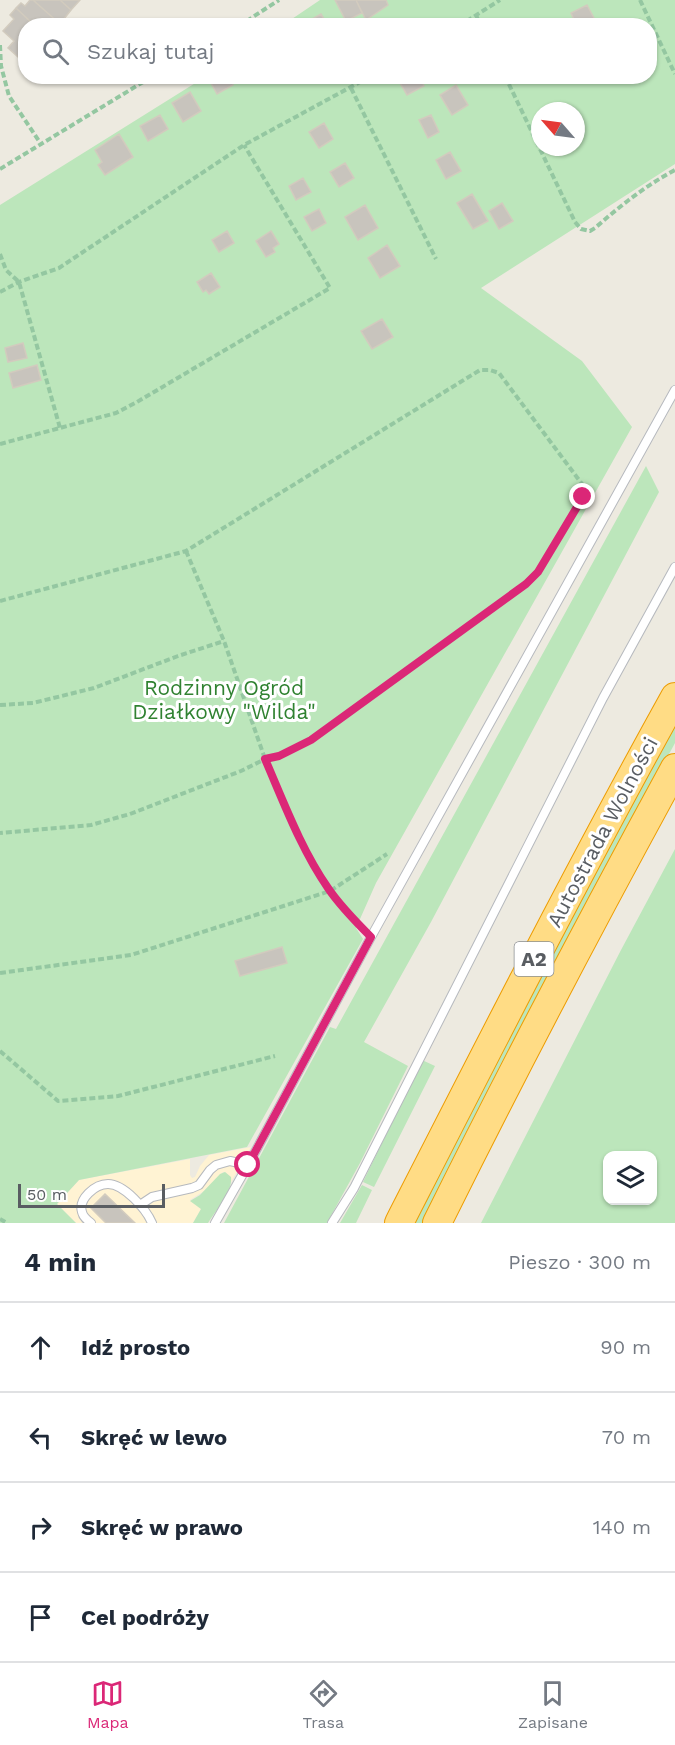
<!DOCTYPE html>
<html lang="pl">
<meta charset="utf-8">
<style>
body{margin:0;font-family:"Work Sans",sans-serif;background:#f2f2f3;color:#1f2937}
.controls{position:absolute;right:18px;bottom:18px;display:grid;overflow:hidden;border-radius:12px;box-shadow:0 2px 4px #0004}
.controls button{width:54px;height:54px;display:grid;place-items:center;padding:0;border:0;border-bottom:2px solid #e0e1e3;background:#fff;color:#1f2937;font:30px sans-serif}
.compass{position:absolute;left:531px;top:102px;width:54px;height:54px;border-radius:50%;background:#fff;box-shadow:0 2px 4px #0004;rotate:298deg}
.scale{position:absolute;left:18px;bottom:15px;width:147px;box-sizing:border-box;padding-left:6px;border:3px solid #595d62;border-top:0;font-size:16px;line-height:21px;white-space:nowrap;color:#595d62;-webkit-text-stroke:4px #fff;paint-order:stroke}
.stop{position:absolute;width:18px;height:18px;margin:-14px;border:4px solid #db2777;border-radius:50%;background:#fff}
.stop.end{background:#db2777;border-color:#fff;box-shadow:0 2px 6px #0008}
.list{margin:0;padding:0;list-style:none}
h2{display:flex;justify-content:space-between;align-items:center;height:78px;margin:0;padding:0 24px;font-size:26px}
h2 small{font-size:20px;font-weight:400;color:#747a83}
.list li{display:grid;grid-template-columns:39px 1fr auto;gap:18px;align-items:center;box-sizing:border-box;height:90px;padding:0 24px;border-top:2px solid #e0e1e3}
.list b{display:block;font-size:22px;white-space:nowrap}
.list em{font-size:20px;font-style:normal;color:#747a83}
.icon{flex:none;width:33px;height:33px;fill:none;stroke:currentColor;stroke-width:2;stroke-linecap:round;stroke-linejoin:round}
.map{position:relative;flex:none;width:675px;height:1223px;overflow:hidden}
.search{position:absolute;background:#fff;box-shadow:0 2px 4px #0004;left:18px;right:18px;top:18px;height:66px;display:flex;align-items:center;gap:15px;box-sizing:border-box;padding:0 21px;border-radius:24px;color:#747a83;font-size:22px}
.sheet{height:438px;background:#fff}
nav{display:flex;justify-content:space-around;align-items:center;box-sizing:border-box;height:84px;border-top:2px solid #e0e1e3;background:#fff;font-size:16px;color:#747a83}
nav a{display:grid;justify-items:center;gap:3px}
nav .on{color:#db2777}
.map>svg:first-child{display:block}
.commercial{fill:#fff3d3}
.green{fill:#bce6bb;fill-rule:evenodd}
.building{fill:#c8c4bd;stroke:#d2cbbe;stroke-width:1.5}
.lines{fill:none;stroke-linecap:round;stroke-linejoin:round}
.lane-casing{stroke:#b6b9be;stroke-width:10}
.highway-casing{stroke:#ed9c00;stroke-width:30}
.path{stroke:#94c7a1;stroke-width:4;stroke-dasharray:6 3;stroke-linecap:butt}
.lane{stroke:#fff;stroke-width:8}
.highway{stroke:#ffdc85;stroke-width:28}
.route{stroke:#db2777;stroke-width:8}
.labels{text-anchor:middle;dominant-baseline:central;stroke-width:6;stroke-linejoin:round;paint-order:stroke}
.shield{fill:#fff;stroke:#8b8e91;stroke-width:1.5}
.shield-label{font-size:20px;font-weight:bold;fill:#595d62}
.park-label{font-size:21px;fill:#308231;stroke:#fff}
.street-label{font-size:21px;fill:#595d62;stroke:#fff}
</style>
<div class="map">
<svg width="675" height="1223" viewBox="0 0 675 1223">
<rect width="100%" height="100%" fill="#edeae0"/>
<path class="commercial" d="M251 1147 231 1182V1177L225 1172H223L204 1191 190 1200 201 1209 193 1223H76L57 1204 79 1180 190 1159V1175L192 1178 195 1177 200 1166 209 1155Z"/>
<path class="green" d="M320 0H675V164L481 288 582 361 632 427 376 883 356 928 363 939 247 1147 79 1180 57 1204 76 1223H0V205L205 77 650 76V26L283 25ZM540 111H576V147H540Z
M646 466 659 492 431 922 364 1042 408 1066 360 1163 327 1223H224L330 1027 336 1029Z
M675 721V743L610 863 424 1223H412Z
M675 849V1223H481L621 950ZM608 1156H652V1200H608Z
M422 1060 435 1066 374 1187 363 1182Z
M225 1172 231 1177C233 1192 216 1210 208 1223H193L201 1209 190 1201 200 1195 220 1174Z
M362 1185 372 1190 356 1223H340Z"/>
<path class="building" d="M30 0H33L60 24 58 26H35L16 8 21 3 25 6Z
M33 0H60L71 10 60 24Z
M60 0H80L71 10Z
M335 0H356L362 13 346 21Z
M356 0H386L388 5 366 20Z
M587 5 595 20 585 26H577L571 13Z
M16 8 35 26H26V64L8 48 14 41 3 31 14 19 10 15Z
M321 14 328 26H304L303 24Z
M223 76H229L233 85 217 94 211 83Z
M412 76H419L424 86 407 95 400 83Z
M456 85 468 105 452 115 440 95Z
M190 92 201 111 183 122 172 103Z
M160 115 168 129 148 141 140 126Z
M431 115 439 132 428 138 419 120Z
M324 123 333 139 319 148 309 132Z
M119 134 133 157 105 175 98 165 102 162 95 150Z
M450 152 461 171 446 179 436 160Z
M345 163 354 178 339 187 330 172Z
M303 178 311 192 296 200 289 186Z
M472 194 488 221 473 229 457 203Z
M502 203 513 221 499 229 489 211Z
M365 205 378 228 358 240 345 217Z
M319 209 326 223 312 231 304 217Z
M227 231 234 243 219 252 212 240Z
M271 231 279 244 273 248 275 252 266 257 256 241Z
M387 245 400 266 380 278 368 258Z
M211 273 220 287 209 294 206 290 203 292 197 282Z
M382 319 393 337 372 349 361 331Z
M23 343 27 358 8 362 5 348Z
M37 365 41 380 13 388 9 373Z
M282 947 287 963 240 976 235 961Z
M105 1194 135 1223H106L91 1208Z"/>
<g class="lines">
<g class="lane-casing">
<path id="lane" d="M140 1205 152 1197 192 1188 199 1185 210 1170 216 1165 230 1161 248 1165
M91 1223C87 1220 83 1217 82 1212 78 1199 95 1184 108 1184 124 1184 146 1209 152 1223
M215 1223 248 1165 371 937 675 390
M332 1223 354 1188 603 698 675 567"/>
</g>
<g class="highway-casing">
<path id="highway" d="M399 1223C489 1047 579 870 675 697
M437 1223C513 1070 593 918 675 768"/>
</g>
<path class="path" d="M640 0 675 74
M476 15 481 26
M239 26 279 0
M459 26 500 0
M0 45 1 66 9 96 41 144
M505 76 575 222 581 229 590 231 595 228C620 206 645 186 675 170
M351 88 436 259
M0 169 153 76
M0 254 6 270 19 282 60 428
M0 292 19 282 59 268 244 145 371 76
M0 444 116 413 137 402 330 288 244 145
M186 551 224 641 265 759 286 808 313 865 330 891 362 928
M0 601 186 551 480 370H490L499 373 582 484 583 497 538 572 526 584 311 740 279 756 265 759 241 771 130 814 91 825 0 833
M0 705 33 703 94 688 178 656 224 641
M0 973 131 955 330 891 387 854
M0 1051 58 1101 118 1096 275 1056
M0 1219 7 1223"/>
<use href="#lane" class="lane"/>
<use href="#highway" class="highway"/>
</g>
<g class="lines">
<path class="route" d="M248 1165 371 937C356 922 340 906 328 888 301 849 284 803 265 759L279 756 311 740 526 584 538 572 583 497"/>
</g>
<g class="labels">
<rect class="shield" x="514.5" y="942" width="39" height="34" rx="4.5"/>
<g class="shield-label">
<text x="534" y="959">A2</text>
</g>
<g class="park-label">
<text x="224" y="687">Rodzinny Ogród<tspan x="224" dy="24">Działkowy "Wilda"</tspan></text>
</g>
<g class="street-label">
<text transform="translate(602 832) rotate(-62)">Autostrada Wolności</text>
</g>
</g>
</svg>
<div class="controls">
<button><svg class="icon" aria-label="layers" viewBox="0 0 24 24"><path d="M12 4l9 5-9 5-9-5zM3 14l9 5 9-5"/></svg></button>
</div>
<svg class="compass" viewBox="-18 -18 36 36"><path d="M0-13l5 13h-10z" fill="#e53935"/><path d="M0 13l5-13h-10z" fill="#747a83"/></svg>
<div class="scale">50 m</div>
<div class="stop" style="left:248px;top:1165px"></div>
<div class="stop end" style="left:583px;top:497px"></div>
<div class="search"><svg class="icon" aria-label="search" viewBox="0 0 24 24"><circle cx="10" cy="10" r="6"/><path d="M15 15l6 6"/></svg>Szukaj tutaj</div>
</div>
<section class="sheet">
<h2>4 min<small>Pieszo · 300 m</small></h2>
<ul class="list">
<li><svg class="icon" aria-label="ahead" viewBox="0 0 24 24"><path d="M12 20V5M6 11l6-6 6 6"/></svg><div><b>Idź prosto</b></div><em>90 m</em></li>
<li><svg class="icon" aria-label="left" viewBox="0 0 24 24"><path d="M17 20v-9H6M10 6l-5 5 5 5"/></svg><div><b>Skręć w lewo</b></div><em>70 m</em></li>
<li><svg class="icon" aria-label="right" viewBox="0 0 24 24"><path d="M7 20v-9h11M14 6l5 5-5 5"/></svg><div><b>Skręć w prawo</b></div><em>140 m</em></li>
<li><svg class="icon" aria-label="arrive" viewBox="0 0 24 24"><path d="M6 21V4h12l-3 4 3 4H6"/></svg><div><b>Cel podróży</b></div></li>
</ul>
</section>
<nav>
<a class="on"><svg class="icon" aria-label="map" viewBox="0 0 24 24"><path d="M3 6l6-2 6 2 6-2v14l-6 2-6-2-6 2zM9 4v14M15 6v14"/></svg>Mapa</a>
<a><svg class="icon" aria-label="directions" viewBox="0 0 24 24"><path d="M12 3l9 9-9 9-9-9zM9 14v-3h6M13 9l2 2-2 2"/></svg>Trasa</a>
<a><svg class="icon" aria-label="saved" viewBox="0 0 24 24"><path d="M7 4h10v16l-5-4-5 4z"/></svg>Zapisane</a>
</nav>
